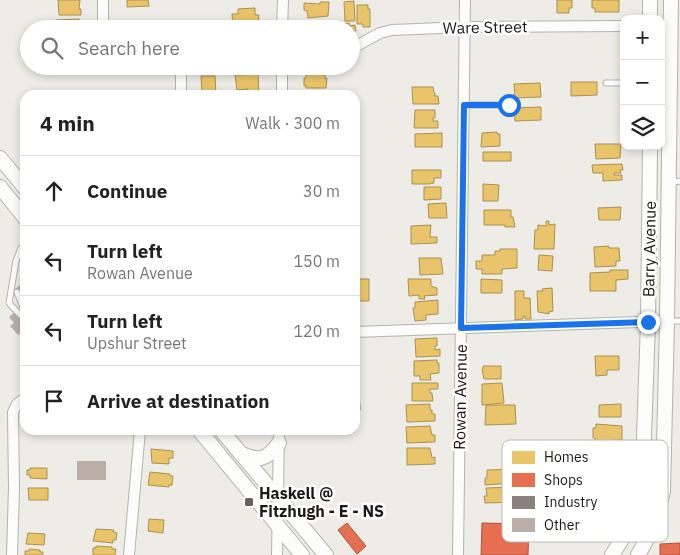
<!DOCTYPE html>
<meta charset="utf-8">
<style>
body{margin:0;font-family:"IBM Plex Sans",sans-serif;background:#f6f6f6;color:#222}
.controls{position:absolute;right:15px;top:15px;display:grid;overflow:hidden;border-radius:10px;box-shadow:0 2px 8px #0003}
.controls button{width:45px;height:45px;display:grid;place-items:center;padding:0;border:0;border-bottom:1px solid #e0e0e0;background:#fff;color:#222;font:25px sans-serif}
.stop{position:absolute;width:15px;height:15px;margin:-11px;border:4px solid #1a73e8;border-radius:50%;background:#fff}
.stop.end{background:#1a73e8;border-color:#fff;box-shadow:0 1px 5px #0008}
.list{margin:0;padding:0;list-style:none}
h2{display:flex;justify-content:space-between;align-items:center;height:65px;margin:0;padding:0 20px;font-size:21px}
h2 small{font-size:16px;font-weight:400;color:#767676}
.list li{display:grid;grid-template-columns:32px 1fr auto;gap:15px;align-items:center;box-sizing:border-box;height:70px;padding:0 20px;border-top:1px solid #e0e0e0}
.list b{display:block;font-size:19px;white-space:nowrap}
.list p{margin:0;font-size:16px;white-space:nowrap;color:#767676}
.list em{font-size:16px;font-style:normal;color:#767676}
.icon{flex:none;width:28px;height:28px;fill:none;stroke:currentColor;stroke-width:2;stroke-linecap:round;stroke-linejoin:round}
.map{position:relative;flex:none;width:680px;height:555px;overflow:hidden}
.search{position:absolute;background:#fff;box-shadow:0 2px 8px #0003;left:20px;top:20px;width:340px;height:55px;display:flex;align-items:center;gap:12px;box-sizing:border-box;padding:0 18px;border-radius:28px;color:#767676;font-size:19px}
.panel{position:absolute;background:#fff;box-shadow:0 2px 8px #0003;left:20px;top:90px;width:340px;height:345px;border-radius:15px}
.map>svg:first-child{display:block}
.homes{fill:#e9c46a;stroke:#ab9150}
.shops{fill:#e76f51;stroke:#aa553f}
.industry{fill:#8a817c;stroke:#68625d}
.building{fill:#baaea9}
.lines{fill:none;stroke-linecap:round;stroke-linejoin:round}
.service-casing{stroke:#b3b3af;stroke-width:7}
.minor-casing{stroke:#b3b3af;stroke-width:12}
.secondary-casing{stroke:#b3b3af;stroke-width:16}
.service{stroke:#fcfcfb;stroke-width:5}
.minor{stroke:#fcfcfb;stroke-width:10}
.secondary{stroke:#fcfcfb;stroke-width:14}
.route{stroke:#1a73e8;stroke-width:6}
.poi-dot{fill:#64635e;stroke:#fff;stroke-width:2}
.labels{text-anchor:middle;dominant-baseline:central;stroke-width:5;stroke-linejoin:round;paint-order:stroke}
.street-label{font-size:16px;fill:#1a1915;stroke:#fff}
.poi-label{font-size:16px;font-weight:bold;fill:#1a1915;stroke:#fff;text-anchor:start}
.key{fill:#fff;stroke:#babab9;stroke-width:1}
.key-label{font-size:14px;fill:#1a1915}
</style>
<div class="map">
<svg width="680" height="555" viewBox="0 0 680 555">
<rect width="100%" height="100%" fill="#edece7"/>
<path class="homes" d="M58 0H80L79 9H81V15H59Z
M127 0H148L149 6 127 7Z
M557 0H572V8H569V13H557Z
M592 0H619V12H595V8H592Z
M354 1 355 21H345L344 2Z
M320 2H329L328 16 308 18 307 11 304 10V3L320 4Z
M357 5H368V9H370V27H363V24H357Z
M255 8V15H259L258 26 233 27 232 14H238V9Z
M79 19 78 29H56V20Z
M349 23 350 26 355 25 356 31H352L354 38 351 39V29H340V24Z
M304 25 328 26V29H304Z
M258 74 259 94H248V89L237 90 235 75Z
M306 74H325V79L327 78 326 88H306V86H304V78H306Z
M201 76H215L216 95H202Z
M571 82H597V95L571 96Z
M540 83 541 97 515 98 514 84Z
M412 87H433L434 93H435V96H438L439 104H413Z
M541 107V120L515 121 514 108Z
M415 110H435V118H433V121H438V128H414Z
M497 132V134H500V146L481 147 482 133Z
M442 133V147H415V134Z
M595 144H621L620 158 596 159Z
M483 152H511V161H483Z
M622 164 623 170H620L621 173H614V175H622V180L603 181V173H593L592 165Z
M412 170H441V178H434V183L429 184H412Z
M483 184 499 185 498 201H483Z
M424 187H441V199L424 200Z
M446 203 447 218H429L428 204Z
M621 207 620 220H599L598 208Z
M484 210H511V217H513L515 227H505V225H484Z
M546 221H549V225L555 224 554 249H534L535 230H538V225L546 226Z
M431 225 430 237H437V243L411 244V226Z
M609 246V248H619L620 261H616V266L595 267 594 247Z
M500 249H517V268L502 269V274H482V269H476V261H482V255H495V251H500Z
M539 255 553 256 552 271 538 270Z
M419 258H441L443 274 420 275Z
M610 270H628V279L616 280V291H590V273L610 272Z
M359 279H369V301H359V297H355V287H359Z
M408 279H431V286L437 288V295L424 296 425 299H419V295L409 296Z
M481 279 502 280V293H481Z
M552 288 553 311 549 312V314L538 312 537 291H543L542 289Z
M515 291H524V298H530L531 319H525V316H523V319L515 320Z
M438 300V314L426 315V320L415 321 413 308H415V302Z
M437 338V346H435V350L440 349V356L416 357 415 339Z
M595 356H619V370H607V375L596 376Z
M437 360V363H439V373L430 374 431 380H420V376H414V361Z
M483 366H501V379H484L482 369H483Z
M412 383H438V389H430V393H432L433 401H412Z
M502 383 504 403 482 405V384Z
M430 404V410H432V414H435V421L407 422 406 405Z
M621 404V417H599V405Z
M486 405H515L516 424 485 425Z
M596 424 622 426V440L595 441V438H593V428H596Z
M430 426 432 435H435V442L407 443 406 427Z
M407 448H430L432 458 435 457V464L407 465Z
M151 449 173 451V458H169V464L152 463Z
M30 468H47V479L30 478V475H27V470H30Z
M515 469V483L485 485V478H487V470Z
M150 472 170 474V476H173L172 485H169V487L148 485Z
M514 487 515 502 485 503 484 496H487L486 488Z
M28 488H48V500H29Z
M149 519 164 520 163 533 148 531Z
M96 529 114 530 113 532 117 533 116 540H113V543L93 541Z
M28 533 45 534 44 545 26 544Z
M96 546 112 547V549H116L115 555H93V548H96Z
M29 549 40 550V552H43V555H25V551H29Z"/>
<path class="shops" d="M347 523 366 546 357 554 338 530Z
M482 523 529 524 528 555H481Z
M680 543V555H660V544Z"/>
<path class="industry" d="M355 391H359L360 410H355Z"/>
<path class="building" d="M23 283 25 286V300L15 289Z
M16 311 25 322V336L22 332 18 335 10 326 14 323 9 317Z
M77 461H106V480H77Z"/>
<g class="lines">
<g class="service-casing">
<path id="service" d="M606 83H624
M464 105H509
M670 183 680 181
M25 245 21 248 25 253
M21 248 16 261 9 303 25 320
M17 292 25 312
M668 321H680"/>
</g>
<g class="minor-casing">
<path id="minor" d="M103 29V0
M282 29 283 0
M351 49 380 33 392 30 465 27 624 26
M102 66V69L196 66
M181 95V67
M282 95V66
M355 332 667 321
M12 555 14 488 13 412 17 404 25 398
M129 555 140 430
M277 555 279 430
M458 555 465 0"/>
</g>
<g class="secondary-casing">
<path id="secondary" d="M650 19V0
M0 158 25 188
M0 187 25 218
M199 430 302 555
M221 430 326 555
M240 453C259 462 267 460 279 443
M612 555 629 528 639 500 643 465 648 322 650 146
M638 555C651 534 658 514 663 491L667 321 671 0"/>
</g>
<use href="#service" class="service"/>
<use href="#minor" class="minor"/>
<use href="#secondary" class="secondary"/>
</g>
<g class="lines">
<path class="route" d="M509 105H464L461 328 648 322"/>
</g>
<rect class="poi-dot" x="244" y="497" width="10" height="10" rx="2.5"/>
<g class="labels">
<g class="street-label">
<text transform="translate(485 27) rotate(-1)">Ware Street</text>
<text transform="translate(649 249) rotate(-89)">Barry Avenue</text>
<text transform="translate(460 397) rotate(-89)">Rowan Avenue</text>
</g>
<g class="poi-label">
<text x="259" y="493">Haskell @<tspan x="259" dy="18">Fitzhugh - E - NS</tspan></text>
</g>
</g>
<rect x="502" y="440" width="166" height="102" rx="8" class="key"/>
<rect x="512" y="451" width="23" height="13" fill="#e9c46a"/>
<rect x="512" y="473" width="23" height="14" fill="#e76f51"/>
<rect x="512" y="496" width="23" height="13" fill="#8a817c"/>
<rect x="512" y="518" width="23" height="14" fill="#baaea9"/>
<g class="key-label">
<text x="544" y="462">Homes</text>
<text x="544" y="485">Shops</text>
<text x="544" y="507">Industry</text>
<text x="544" y="530">Other</text>
</g>
</svg>
<div class="controls">
<button>+</button>
<button>−</button>
<button><svg class="icon" aria-label="layers" viewBox="0 0 24 24"><path d="M12 4l9 5-9 5-9-5zM3 14l9 5 9-5"/></svg></button>
</div>
<div class="stop" style="left:509px;top:105px"></div>
<div class="stop end" style="left:648px;top:322px"></div>
<div class="search"><svg class="icon" aria-label="search" viewBox="0 0 24 24"><circle cx="10" cy="10" r="6"/><path d="M15 15l6 6"/></svg>Search here</div>
<section class="panel">
<h2>4 min<small>Walk · 300 m</small></h2>
<ul class="list">
<li><svg class="icon" aria-label="ahead" viewBox="0 0 24 24"><path d="M12 20V5M6 11l6-6 6 6"/></svg><div><b>Continue</b></div><em>30 m</em></li>
<li><svg class="icon" aria-label="left" viewBox="0 0 24 24"><path d="M17 20v-9H6M10 6l-5 5 5 5"/></svg><div><b>Turn left</b><p>Rowan Avenue</p></div><em>150 m</em></li>
<li><svg class="icon" aria-label="left" viewBox="0 0 24 24"><path d="M17 20v-9H6M10 6l-5 5 5 5"/></svg><div><b>Turn left</b><p>Upshur Street</p></div><em>120 m</em></li>
<li><svg class="icon" aria-label="arrive" viewBox="0 0 24 24"><path d="M6 21V4h12l-3 4 3 4H6"/></svg><div><b>Arrive at destination</b></div></li>
</ul>
</section>
</div>
